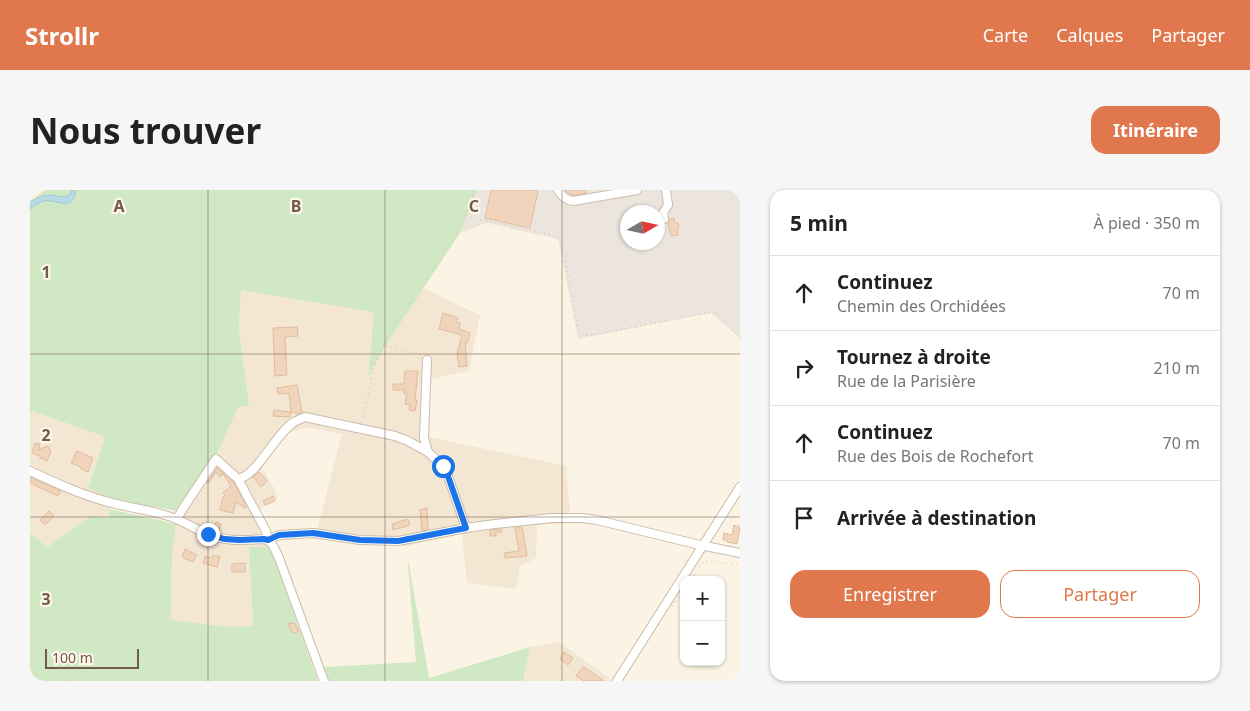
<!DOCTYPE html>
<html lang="fr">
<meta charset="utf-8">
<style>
body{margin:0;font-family:"Noto Sans",sans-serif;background:#f6f6f6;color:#222}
.controls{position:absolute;right:15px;bottom:15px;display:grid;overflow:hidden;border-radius:10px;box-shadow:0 1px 4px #0004}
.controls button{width:45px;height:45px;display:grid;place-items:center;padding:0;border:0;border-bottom:1px solid #e0e0e0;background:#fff;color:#222;font:25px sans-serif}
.compass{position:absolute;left:590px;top:15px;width:45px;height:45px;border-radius:50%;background:#fff;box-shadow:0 1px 4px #0004;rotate:81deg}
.scale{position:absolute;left:15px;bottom:12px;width:94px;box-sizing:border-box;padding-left:5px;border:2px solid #725b4b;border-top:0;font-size:14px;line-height:18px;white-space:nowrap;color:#725b4b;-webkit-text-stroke:4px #fef7ea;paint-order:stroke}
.stop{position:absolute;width:15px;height:15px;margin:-11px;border:4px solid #1a73e8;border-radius:50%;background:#fff}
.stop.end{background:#1a73e8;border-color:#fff;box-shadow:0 1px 5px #0008}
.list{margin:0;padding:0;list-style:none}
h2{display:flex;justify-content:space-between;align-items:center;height:65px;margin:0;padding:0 20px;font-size:21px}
h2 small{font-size:16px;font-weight:400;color:#767676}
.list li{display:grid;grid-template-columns:32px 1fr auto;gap:15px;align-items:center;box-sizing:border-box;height:75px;padding:0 20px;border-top:1px solid #e0e0e0}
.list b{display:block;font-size:19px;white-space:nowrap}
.list p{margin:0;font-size:16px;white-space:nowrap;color:#767676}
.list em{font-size:16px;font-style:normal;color:#767676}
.actions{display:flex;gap:10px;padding:15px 20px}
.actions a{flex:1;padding:11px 0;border:1px solid #e1784d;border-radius:15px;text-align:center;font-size:18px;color:#e1784d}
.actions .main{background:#e1784d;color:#fff}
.icon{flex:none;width:28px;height:28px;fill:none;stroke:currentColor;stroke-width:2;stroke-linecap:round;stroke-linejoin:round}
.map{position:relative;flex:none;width:710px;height:491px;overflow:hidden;border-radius:15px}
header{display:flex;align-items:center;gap:30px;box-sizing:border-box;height:70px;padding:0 25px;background:#e1784d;color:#fff}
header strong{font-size:24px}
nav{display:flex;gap:28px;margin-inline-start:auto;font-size:18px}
.intro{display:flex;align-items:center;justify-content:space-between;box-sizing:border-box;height:120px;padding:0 30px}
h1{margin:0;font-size:35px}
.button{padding:12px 22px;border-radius:15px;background:#e1784d;color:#fff;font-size:18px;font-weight:700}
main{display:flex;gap:30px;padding:0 30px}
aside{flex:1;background:#fff;border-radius:15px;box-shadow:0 1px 4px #0004}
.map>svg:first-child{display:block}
.residential{fill:#f3e6d2}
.industrial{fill:#ebe5de;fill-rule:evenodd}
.green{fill:#d0e8c3}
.water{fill:#b9dbe4;stroke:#a0c9d5}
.building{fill:#f0d4bc;stroke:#e1bc9e}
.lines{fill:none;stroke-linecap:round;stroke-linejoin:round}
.minor-casing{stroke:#ccbcab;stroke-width:10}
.path{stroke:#d4b8a0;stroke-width:1;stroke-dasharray:1 4;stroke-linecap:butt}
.minor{stroke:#fff;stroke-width:8}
.route{stroke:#1a73e8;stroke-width:6}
.grid{fill:none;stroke:#725b4b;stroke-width:1;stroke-opacity:0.55}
.grid-label{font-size:16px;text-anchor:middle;font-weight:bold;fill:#725b4b;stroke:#fef7ea;stroke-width:4.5;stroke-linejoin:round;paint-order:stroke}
</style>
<header>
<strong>Strollr</strong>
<nav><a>Carte</a><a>Calques</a><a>Partager</a></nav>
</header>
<div class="intro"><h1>Nous trouver</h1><a class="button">Itinéraire</a></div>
<main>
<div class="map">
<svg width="710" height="491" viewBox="0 0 710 491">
<rect width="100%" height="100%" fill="#fbf4e4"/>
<path class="residential" d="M393 98 450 125 439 181 401 189 399 247 536 276 541 333 507 335 506 368 490 376 486 399 437 393 432 344 376 356 285 348 312 244 277 237 259 243 231 277 242 294 248 309 230 319 249 358 219 357 223 436 199 437 141 431 142 364 147 321 187 264 208 217 219 216 209 138 211 100 344 122 338 184Z
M2 221 75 247 58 298 83 309 78 329 62 325 17 357 0 343V225Z
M529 452 583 491H493L500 457Z"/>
<path class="industrial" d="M447 0H710V148L681 123 548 149 528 49 456 33 430 43ZM598 22H628V52H598Z"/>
<path class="green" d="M15 0H447L430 43 360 149 338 186 344 122 211 100 209 138 219 216 208 217 187 264 147 321 83 309 58 298 75 247 2 221 0 225V12Z
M80 319 146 334 142 364 141 430 199 437 223 436 219 357H240L288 491H0V343L17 357 62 325 78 329Z
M377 364 399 488 500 457 493 491H299L294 477 386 472Z"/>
<path class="water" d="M42 0H46C43 23 28 9 14 11 10 12 4 16 0 19V12C6 8 13 5 20 5 29 6 32 9 41 4Z"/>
<path class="building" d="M461 0H504L508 1 500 38 455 28Z
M535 0H556V3L544 5 539 4Z
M644 28 645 33H648L649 38 647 39 648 45 641 46 638 33 640 29Z
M413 123 428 128 426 132 430 133 429 139 440 143 437 153H435L437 176 429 177 427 164 432 145 409 139Z
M267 137 268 146 255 147 257 185 245 186 243 138Z
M375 181H388L385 210H387L385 221 379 220 380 215 375 214 377 204H374V200H363V194H374Z
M267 195 272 222 268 224 261 222 259 203 248 204 247 198Z
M244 220 261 222 260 227 243 226Z
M5 253 10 254 8 260 18 256 21 261 17 271 10 268V266L2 263Z
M47 261 63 268 58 282 51 279V277L41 273Z
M187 278 204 293 216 315 215 318 206 312 203 323 190 320 193 307 195 305 193 303 201 296 193 284 190 287 186 282 178 294 177 293Z
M229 282 237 291 231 297 223 287Z
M0 287 31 301 28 306 0 293Z
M243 306 245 311 235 315 233 311Z
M397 318 398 340 392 341 390 320Z
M19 321 24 326 15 335 10 330Z
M378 329 380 335 363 340 362 334Z
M186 332 191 334 189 342 183 340Z
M704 335 710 337 707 354 697 352V350H693L694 343 702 345Z
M492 337 497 366 475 368 474 363 489 361 485 338Z
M471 339 472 342H466V346H460V340Z
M155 359 167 365 163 372 152 367Z
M183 365 190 367 187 377 173 373 175 366 182 368Z
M215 373V382H202V374Z
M264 433 268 439 267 442 265 443 262 442 258 434Z
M534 462 543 468 538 475 530 469Z
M553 476 574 491H554L546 486Z"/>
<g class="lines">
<g class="minor-casing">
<path id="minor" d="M528 0C532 7 536 10 543 11L607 0
M634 29 633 23 638 15 636 0
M397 170 394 248 398 262
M0 281C28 294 56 307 86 314 102 318 119 320 135 325 150 329 163 338 177 344 195 352 215 350 234 349 243 351 245 360 249 368L294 491
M208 289C228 285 245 244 264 232 267 230 271 229 275 227L365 246 378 251 398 262 413 276 419 289 436 338
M147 329 152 320 186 269 208 289 236 341 238 350 249 345 283 343 330 350 368 351 436 338 465 334 522 328H552L567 330 670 355 710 363
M587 491 710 297"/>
</g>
<path class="path" d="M436 26 523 45 529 48 533 57 548 139 552 144 558 146 680 122 688 125 710 148
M0 82 57 12 64 0
M356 156 389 164 393 166
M332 233C337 216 339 198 343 180 347 167 354 154 361 142 366 132 374 123 380 113 404 78 434 42 444 0
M661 390 671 374 677 371 710 375
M643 416 654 400
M0 448 16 464 36 491"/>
<use href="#minor" class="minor"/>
</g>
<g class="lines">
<path class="route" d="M178 344 194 349 210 350 234 349 238 350 249 345 283 343 330 350 368 351 436 338 419 289 413 276"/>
</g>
<path class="grid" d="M178 0V491M355 0V491M532 0V491M0 164H710M0 327H710"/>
<g class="grid-label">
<text x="89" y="22">A</text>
<text x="266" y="22">B</text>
<text x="444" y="22">C</text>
<text x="16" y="88">1</text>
<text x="16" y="251">2</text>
<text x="16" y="415">3</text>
</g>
</svg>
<div class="controls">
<button>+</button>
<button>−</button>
</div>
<svg class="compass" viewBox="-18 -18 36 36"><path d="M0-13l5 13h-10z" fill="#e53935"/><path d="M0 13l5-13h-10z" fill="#767676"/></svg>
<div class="scale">100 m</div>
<div class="stop" style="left:413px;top:276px"></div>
<div class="stop end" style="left:178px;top:344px"></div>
</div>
<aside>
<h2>5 min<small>À pied · 350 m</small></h2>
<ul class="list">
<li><svg class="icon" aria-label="ahead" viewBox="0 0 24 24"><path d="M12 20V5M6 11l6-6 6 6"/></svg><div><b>Continuez</b><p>Chemin des Orchidées</p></div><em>70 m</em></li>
<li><svg class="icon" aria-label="right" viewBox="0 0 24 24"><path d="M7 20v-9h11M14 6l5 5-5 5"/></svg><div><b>Tournez à droite</b><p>Rue de la Parisière</p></div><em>210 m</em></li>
<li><svg class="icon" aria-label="ahead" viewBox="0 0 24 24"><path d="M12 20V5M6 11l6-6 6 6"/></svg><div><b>Continuez</b><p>Rue des Bois de Rochefort</p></div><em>70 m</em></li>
<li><svg class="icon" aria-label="arrive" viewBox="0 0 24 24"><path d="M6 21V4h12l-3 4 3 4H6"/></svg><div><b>Arrivée à destination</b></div></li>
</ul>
<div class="actions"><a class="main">Enregistrer</a><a>Partager</a></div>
</aside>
</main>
